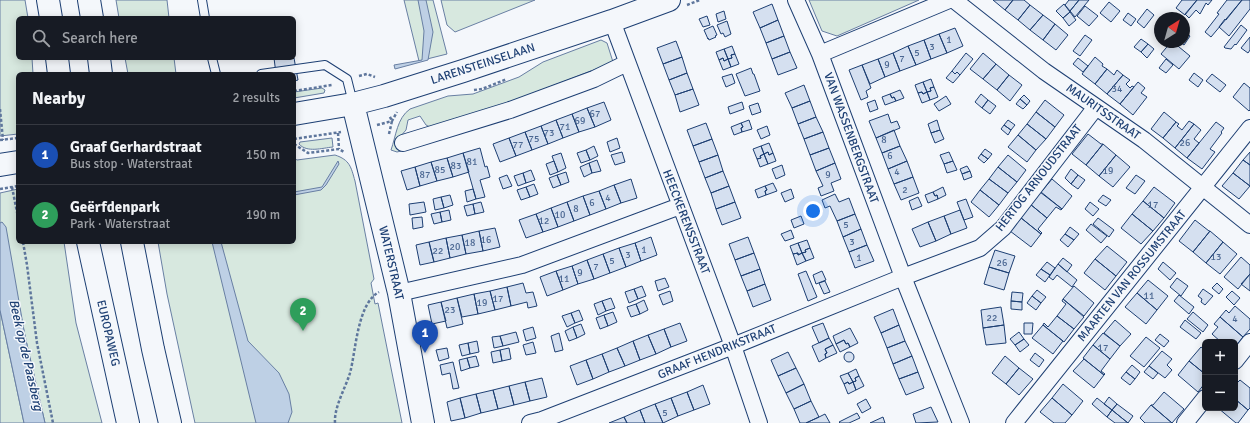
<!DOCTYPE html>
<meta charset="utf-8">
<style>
body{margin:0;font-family:Signika,sans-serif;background:#242831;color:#f1f3f6}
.controls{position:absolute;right:12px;bottom:12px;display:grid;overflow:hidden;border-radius:6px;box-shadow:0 2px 10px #0003}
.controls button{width:36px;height:36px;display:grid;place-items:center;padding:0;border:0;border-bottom:1px solid #363941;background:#171b24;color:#f1f3f6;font:20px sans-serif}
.compass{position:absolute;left:1154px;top:12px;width:36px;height:36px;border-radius:50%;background:#171b24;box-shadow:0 2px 10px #0003;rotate:37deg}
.you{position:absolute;left:813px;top:211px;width:14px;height:14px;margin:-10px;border:3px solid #fff;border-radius:50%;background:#1a73e8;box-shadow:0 0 0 6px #1a73e833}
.badge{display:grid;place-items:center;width:26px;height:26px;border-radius:50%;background:#0f766e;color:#fff;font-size:13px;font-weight:700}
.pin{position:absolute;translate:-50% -33px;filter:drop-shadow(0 1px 2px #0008)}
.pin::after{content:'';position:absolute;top:21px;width:14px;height:12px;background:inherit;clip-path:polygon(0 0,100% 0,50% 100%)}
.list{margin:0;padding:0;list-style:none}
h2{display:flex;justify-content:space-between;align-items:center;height:52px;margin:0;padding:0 16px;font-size:17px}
h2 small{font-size:13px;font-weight:400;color:#9ea1a6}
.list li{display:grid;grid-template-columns:26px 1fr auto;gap:12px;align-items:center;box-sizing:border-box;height:60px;padding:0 16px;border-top:1px solid #363941}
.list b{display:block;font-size:15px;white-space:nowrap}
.list p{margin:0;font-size:13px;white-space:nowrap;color:#9ea1a6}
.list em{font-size:13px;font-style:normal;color:#9ea1a6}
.icon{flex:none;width:22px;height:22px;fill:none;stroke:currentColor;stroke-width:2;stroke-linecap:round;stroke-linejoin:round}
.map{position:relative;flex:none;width:1250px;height:423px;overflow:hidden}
.search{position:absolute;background:#171b24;box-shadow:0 2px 10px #0003;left:16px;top:16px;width:280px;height:44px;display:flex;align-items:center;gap:10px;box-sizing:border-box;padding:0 14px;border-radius:6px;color:#9ea1a6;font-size:15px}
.panel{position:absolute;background:#171b24;box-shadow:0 2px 10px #0003;left:16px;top:72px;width:280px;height:172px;border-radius:6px}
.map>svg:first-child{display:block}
.green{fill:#d7e8df;stroke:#687fa3}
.water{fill:#bed0e5;stroke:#687fa3}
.building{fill:#d5e0f0;stroke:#1d3f73}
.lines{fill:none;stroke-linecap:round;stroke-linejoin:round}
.lane-casing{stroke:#1d3f73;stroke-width:10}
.street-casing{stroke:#1d3f73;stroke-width:18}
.secondary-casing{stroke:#1d3f73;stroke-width:24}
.highway-casing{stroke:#1d3f73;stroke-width:24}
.path{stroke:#5e769c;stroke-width:2.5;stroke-dasharray:3 2;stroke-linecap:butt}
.lane{stroke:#f4f7fb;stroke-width:8}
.street{stroke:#f4f7fb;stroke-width:16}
.secondary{stroke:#f4f7fb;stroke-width:22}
.highway{stroke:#f4f7fb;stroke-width:22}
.labels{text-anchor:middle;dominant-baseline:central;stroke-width:3;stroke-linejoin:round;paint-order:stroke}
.number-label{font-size:10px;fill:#4b6792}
.street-label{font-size:12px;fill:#1d3f73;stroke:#f4f7fb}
.water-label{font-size:13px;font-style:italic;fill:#1d3f73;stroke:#f4f7fb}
</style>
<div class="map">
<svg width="1250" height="423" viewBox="0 0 1250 423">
<rect width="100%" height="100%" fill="#f4f7fb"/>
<path class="green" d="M0 0H25L28 18H18V58H32L33 74H18V134L0 136Z
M116 0H167L169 18H119Z
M404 0H433L447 54 419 61Z
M441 0H535L455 32 447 25Z
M809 0H919L837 36 822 31Z
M601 40 607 43 613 62 612 63 492 109 430 127 426 125 420 116 408 120 406 130 399 138 401 151 397 152 391 150C396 136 397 118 410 109L448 96 473 94 519 77 543 62Z
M125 58H174L176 74H128Z
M322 88 325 90 324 93 294 98V92Z
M332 138 333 147C322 148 307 153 299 144L300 142Z
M335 155C350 160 351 167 355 181L374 279 371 283 375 304 378 303 402 423H195L167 294 158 242H294V158L297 160Z
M18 189V242H64L76 323 102 423H45L25 336 2 223H0V193Z
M0 310 24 423H0Z"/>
<path class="water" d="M418 0H426L433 32 428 60 395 69 394 65 422 60 424 31Z
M338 161 339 164 326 185 321 190 294 195V192L322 187Z
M2 222 6 227 25 336 45 423H24L0 310V223Z
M212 242H221L248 341 279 373 289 394 292 412 288 423H256Z"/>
<path class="building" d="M993 0H1013L1005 10Z
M1013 0H1024L1030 5 1018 20 1005 10Z
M1069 0H1079L1070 11 1065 5Z
M1079 0H1089L1075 17 1070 11Z
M1182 0H1197L1185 15 1176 8Z
M1197 0H1212L1208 5 1206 3 1200 14 1196 10 1189 18 1185 14Z
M1227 0H1242L1211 37 1205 32 1219 14 1217 13Z
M1242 0H1250V9L1229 36 1219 27 1225 19 1226 20Z
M1109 2 1120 11 1111 22 1100 13Z
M772 4 778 20 760 28 753 12Z
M1064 4 1070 12 1063 18 1056 11Z
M1030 5 1043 15 1030 30 1018 20Z
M1085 6 1098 16 1089 26 1077 16Z
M1147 9 1154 15 1144 28 1137 22Z
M724 11 726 19 718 22 716 14Z
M1070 12 1076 20 1069 26 1063 18Z
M1128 13 1136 19 1131 26 1123 20Z
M1043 15 1055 24 1043 40 1030 30Z
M707 16 710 25 703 27 699 19Z
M778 20 784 36 766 43 760 28Z
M727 21 731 34 725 37 723 33 721 34 717 25Z
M1055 24 1068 35 1056 50 1043 40Z
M1241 25 1247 30 1236 45 1235 44 1231 49 1225 48 1224 47Z
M713 26 717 35 715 36 716 37 709 40 708 38V39L704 30Z
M955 28 963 46 947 53 939 34Z
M1184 32 1190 36 1184 45 1180 42H1184Z
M939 34 947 53 931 59 924 40Z
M1085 35 1092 40 1080 56 1073 51Z
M784 36 790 52 772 59 766 43Z
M1250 37V50L1248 53 1241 48Z
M1141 39 1148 44 1141 52 1134 47Z
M924 40 931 59 916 65 908 46Z
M676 41 682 57 663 64 657 48Z
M1171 42H1173L1190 56 1179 69 1161 54Z
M1148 44 1154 49 1147 58 1141 52Z
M732 46 735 54 731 55 732 58 728 59 724 49Z
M908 46 916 65 900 71 893 53Z
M724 49 728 59 724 61 723 58 719 60 716 52Z
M790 52 797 68 778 75 772 59Z
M893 53 900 71 885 77 878 59Z
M966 53 973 59 960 75 957 72 955 74 952 71Z
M983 53 996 64 983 79 970 69Z
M735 54 739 64 731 67 728 59 732 58 731 55Z
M682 57 687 73 669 80 663 64Z
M1095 57 1103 64 1102 66 1107 69 1095 84 1082 74Z
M274 58H294L298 80 294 81V74H276Z
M723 58 724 61 728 59 731 67 723 70 719 60Z
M1078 58 1088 66 1083 72 1073 64Z
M878 59 885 77 870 84 862 65Z
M1166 59 1173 65 1166 73 1159 68Z
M996 64 1009 75 997 90 983 79Z
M862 65 871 88 866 91 868 97 861 100 849 70Z
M751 68 753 74H754L760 91 745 96 736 74Z
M1107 69 1114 75 1117 70 1123 75 1107 94 1095 84Z
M952 71 955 74 957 72 960 75 953 83 946 78Z
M687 73 693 89 675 95 669 80Z
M1194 73 1203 80 1198 87 1189 80Z
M732 74 735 83 726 87 722 77Z
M1212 74 1226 85 1220 92 1206 81Z
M1009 75 1022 85 1010 101 997 90Z
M1123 75 1130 80 1126 84 1130 88 1132 86 1134 87 1120 104 1107 94Z
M931 79 934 87 930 88 931 91 927 92 923 82Z
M923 82 927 92 923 94 922 92 918 93 915 85Z
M1138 82 1145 88 1141 93 1147 97 1133 115 1120 104Z
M1244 83 1250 88V110L1249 111 1233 97Z
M804 85 810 101 792 108 785 93Z
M934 87 938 97 930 100 927 92 931 91 930 88Z
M693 89 699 105 680 112 675 95Z
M900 90 904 98 896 101 894 97 892 98 890 94Z
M922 92 923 94 927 92 930 100 922 103 918 93Z
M890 94 892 98 894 97 896 101 885 105 882 97Z
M981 94 988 100 982 108 975 102Z
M1024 95 1030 101 1027 105 1020 99Z
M946 96 951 104 939 111 934 104Z
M1020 99 1027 105 1023 109 1016 104Z
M875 100 878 109 870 112 867 103Z
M988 100 996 106 990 114 982 108Z
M1045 100 1064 115 1055 127 1036 112Z
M810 101 816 117 798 124 792 108Z
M604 102 611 120 595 127 587 108Z
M742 102 744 109 730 114 728 107Z
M758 103 761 112 752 115 749 106Z
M587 108 595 127 579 132 572 114Z
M1036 112 1055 127 1046 139 1027 124Z
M1164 112 1176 122 1163 138 1151 129Z
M572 114 579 132 563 138 556 120Z
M888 114 891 123 897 121 900 128 876 138 869 121Z
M816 117 823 132 804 139 798 124Z
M556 120 563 138 548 144 541 126Z
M749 120 752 129 742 132 741 128 743 127 741 123Z
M937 120 940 130 931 133 928 124Z
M1008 120 1015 125 1011 130 1004 125Z
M1189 121 1194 124 1175 148 1163 138 1176 122 1179 124 1177 126 1182 130Z
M1216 122 1224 128 1221 132 1222 133 1210 149 1215 152 1202 169 1187 158Z
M706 123 712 139 693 146 687 130Z
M741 123 743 127 741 128 742 132 734 135 731 127Z
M1027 124 1046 139 1036 150 1018 135Z
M1194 124 1201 130 1194 139 1199 143 1187 158 1175 148Z
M1004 125 1011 130 1008 135 1001 129Z
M541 126 548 144 532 150 525 132Z
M767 126 770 135 761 139 757 130Z
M894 130 900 146 882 153 876 138Z
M940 130 944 139 935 143 931 133Z
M525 132 532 150 516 156 509 138Z
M823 132 829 148 810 155 804 139Z
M1088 134 1101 144H1103L1086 165 1072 154Z
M1018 135 1036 150 1027 162 1008 147Z
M509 138 516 156 500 162 493 144Z
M617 138 620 148 610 152 607 142Z
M712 139 718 155 699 162 693 146Z
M769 143 773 153 769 155 768 152 764 154 761 146Z
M1103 144 1116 155 1099 176 1086 165Z
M594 146 598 156 590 160 586 150Z
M761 146 764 154 760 156 761 158 757 159 753 149Z
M900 146 907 161 888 169 882 153Z
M480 148 485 167 487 166 490 177 480 180 485 197 476 199 463 153Z
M829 148 835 163 816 171 810 155Z
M985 149 992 154 988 159 981 154Z
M586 150 590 160 581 163 577 153Z
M622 152 625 162 615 165 611 155Z
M768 152 769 155 773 153 776 161 768 164 764 154Z
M949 152 953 161 944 164 940 155Z
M1250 152V165L1243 160Z
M463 153 469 172 453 177 447 158Z
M561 153 566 168 558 172 552 156Z
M764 154 768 164 760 167 757 159 761 158 760 156Z
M981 154 988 159 984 163 978 158Z
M718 155 723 171 705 178 699 162Z
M1008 155 1026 170 1017 182 998 167Z
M1116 155 1130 167 1113 187 1099 176Z
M447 158 453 177 437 181 431 162Z
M597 160 601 171 592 173 589 163Z
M1243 160 1250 165V186L1233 173Z
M554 161 558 172 550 175 546 164Z
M907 161 913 177 894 184 888 169Z
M953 161 957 170 947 173 944 164Z
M431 162 437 181 420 186 415 167Z
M589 163 592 173 584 177 580 167Z
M835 163 841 179 831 183 834 191 821 196 818 188 823 186 816 171Z
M782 165 785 175 776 179 772 169Z
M967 166 970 171 962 174 960 169Z
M415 167 420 186 407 190 401 171Z
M998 167 1017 182 1008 193 989 179Z
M1071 169 1078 175 1071 184 1065 178Z
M531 170 535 180 526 183 523 173Z
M723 171 729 186 711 193 705 178Z
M970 171 972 177 964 180 962 174Z
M566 172 569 182 561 185 557 175Z
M523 173 526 183 518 186 514 176Z
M1233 173 1250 186 1239 199 1222 186Z
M507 175 512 186 503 189 499 178Z
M557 175 561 185 553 188 549 178Z
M1078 175 1085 180 1078 189 1071 184Z
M1136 175 1145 181 1135 194 1126 188Z
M913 177 919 193 901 200 894 184Z
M631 179 637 198 621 203 614 185Z
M989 179 1008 193 999 205 980 190Z
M1052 179 1072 196 1062 209 1041 192Z
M773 183 777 191 766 195 765 191 767 190 765 186Z
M534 184 538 194 530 197 526 187Z
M614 185 621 203 606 209 599 191Z
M729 186 735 202 716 209 711 193Z
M765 186 767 190 765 191 766 195 758 198 755 190Z
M526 187 530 197 521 200 517 190Z
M943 187 946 195 938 199 937 195 935 196 933 192Z
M1154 187 1175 203 1164 218 1143 201Z
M473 189 476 199 467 202 465 191Z
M791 189 794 198 785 202 781 193Z
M980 190 999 205 989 217 971 202Z
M599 191 606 209 590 215 583 196Z
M933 192 935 196 937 195 938 199 928 203 925 195Z
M1040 192 1062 209 1061 210 1056 207 1047 218 1030 204Z
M835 194 839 202 849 198 855 214 837 221 830 206 825 208 822 200Z
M450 195 453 205 444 208 441 197Z
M1103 195 1111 200 1106 206 1098 201Z
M583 196 590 215 574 221 567 202Z
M441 197 444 208 435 210 433 199Z
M918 197 922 206 912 210 909 201Z
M966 199 973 217 964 220 957 202Z
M1143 201 1164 218 1153 231 1132 214Z
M424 202 426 212 410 215 409 204Z
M481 202 484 212 475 214 473 204Z
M567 202 574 221 558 227 551 208Z
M735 202 741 218 722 225 716 209Z
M1090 202 1099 209 1093 216 1085 209Z
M473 204 475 214 467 216 464 206Z
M1030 204 1047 218 1038 229 1042 233 1041 234 1020 217Z
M551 208 558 227 543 232 536 214Z
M449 210 451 220 442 222 440 212Z
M960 210 967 228 951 234 944 216Z
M440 212 442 222 434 224 431 214Z
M536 214 543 232 526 238 519 220Z
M855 214 861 229 843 237 837 221Z
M1132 214 1153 231 1141 244 1121 228Z
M801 216 804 224 794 228 791 220Z
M944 216 951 234 936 241 928 222Z
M422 217 423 227 413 229 412 218Z
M1021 218 1041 234 1031 247 1010 231Z
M1098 218 1114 230 1109 237 1093 224Z
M1195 220 1209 231H1210L1193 252 1179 241Z
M928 222 936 241 920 247 912 229Z
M1091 224 1107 236 1101 243 1086 230Z
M1070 227 1079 234 1074 240 1065 234Z
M495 228 500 247 483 251 479 231Z
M861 229 867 245 849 252 843 237Z
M791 230 794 238 785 241 781 234Z
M479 231 483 251 466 254 462 235Z
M1210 231 1223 242 1206 263 1193 252Z
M1065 234 1074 240 1068 247 1060 240Z
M462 235 466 254 450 258 446 238Z
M651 237 657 255 641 261 635 243Z
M748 237 754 253 735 260 729 244Z
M446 238 450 258 434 262 429 242Z
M807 240 810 248 805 250 806 252 802 253 798 243Z
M429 242 434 262 420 265 416 245Z
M1223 242 1237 254 1220 274 1206 263Z
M635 243 641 261 626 267 619 248Z
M798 243 802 253 798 255V253L793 254 790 246Z
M867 245 874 261 855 268 849 252Z
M1107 246 1127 262 1116 276 1095 259Z
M619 248 626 267 610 273 603 254Z
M810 248 814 258 806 261 802 253 806 252 805 250Z
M995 250 1015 256 1009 273 989 267Z
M754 253 760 269 741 276 735 260Z
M798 253V255L802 253 806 261 797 265 793 254Z
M603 254 610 273 594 279 587 260Z
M1241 257 1250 265V274L1238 289 1224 277Z
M1063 258 1072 265 1067 272 1058 264Z
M1095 259 1116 276 1105 290 1084 273Z
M587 260 594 279 578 284 572 266Z
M1047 262 1055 268 1050 275 1041 269Z
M1163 262 1176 273 1170 280 1158 269Z
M1058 264 1077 280 1072 287 1057 275 1053 280 1049 277Z
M572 266 578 284 563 290 556 271Z
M989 267 1009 273 1004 290 984 284Z
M760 269 765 284 747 291 741 276Z
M1041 269 1050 275 1045 282 1036 275Z
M556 271 563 290 547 296 540 277Z
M806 271 817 297 808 301 798 274Z
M822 271 826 280 816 284 813 275Z
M1250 274V291L1241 284Z
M665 278 669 287 658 291 655 281Z
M1177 278 1188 286 1181 296 1170 287Z
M1148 280 1168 296 1157 310 1137 293Z
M825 281 830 292 824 294 819 283Z
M523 283 526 293 533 292 537 306 528 308 527 302 511 306 507 287Z
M1217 283 1223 289 1219 294 1212 288Z
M765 284 771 300 753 307 747 291Z
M642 286 646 296 638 299 634 289Z
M1074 286 1094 303 1084 316 1063 299Z
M507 287 511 306 495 310 490 291Z
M634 289 638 299 629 303 625 292Z
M1203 289 1213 296 1205 305 1201 302 1202 299 1198 296Z
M1037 290 1046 297 1041 303 1032 296Z
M490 291 495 310 478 314 474 294Z
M670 291 673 301 663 305 659 295Z
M1232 291 1240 298 1234 305 1226 297Z
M1012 292 1023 293 1022 302 1011 301Z
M1137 293 1157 310 1146 324 1125 307Z
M474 294 478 314 462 317 457 298Z
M1179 295 1194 307 1189 314 1174 301Z
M1032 296 1041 303 1036 310 1027 303Z
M457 298 463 324 447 328 441 302Z
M611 298 615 308 606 311 602 301Z
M1063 299 1084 317 1074 329 1057 316 1066 304 1062 301Z
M644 300 648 310 640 314 636 304Z
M602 301 606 311 598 315 594 304Z
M1011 301 1022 302V310L1011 309Z
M441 302 446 321 432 324 428 305Z
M636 304 640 314 631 317 627 307Z
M1235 306 1250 319V329L1243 337 1220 317 1226 310 1229 313Z
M1001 307 1004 325 983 328 981 310Z
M893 309 899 325 881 333 874 317Z
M579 310 583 320 575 323 571 313Z
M613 312 617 322 608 326 604 315Z
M1193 312 1208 325 1203 332 1187 319Z
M571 313 575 323 567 327 562 316Z
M604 315 608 326 600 329 596 318Z
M1057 316 1074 329 1064 342 1043 325 1044 323 1048 327Z
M1220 317 1243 337 1235 347V342H1221L1212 334 1218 327 1214 324Z
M1115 320 1131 334 1120 346 1104 333Z
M1185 320 1201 333 1196 339 1180 327Z
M680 323 687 341 671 347 664 329Z
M823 323 829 338 819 343 812 327Z
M1024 323H1033L1032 334H1024Z
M581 324 585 334 577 338 573 327Z
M899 325 905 341 887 348 881 333Z
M1004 325 1006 343 986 345 983 328Z
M1043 325 1063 341 1053 354 1032 338Z
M533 327 536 338 526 341 523 330Z
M573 327 577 338 569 341 565 331Z
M850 328 858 343 850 347 848 343 846 344 844 340 836 344 833 336Z
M664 329 671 347 656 354 648 335Z
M516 332 519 342 503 346 500 336Z
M1019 332 1024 339 1015 345 1010 339Z
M559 333 563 350 555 352 551 336Z
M1103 333 1120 346 1110 359 1093 345Z
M1160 334 1169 341 1164 347 1155 340Z
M648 335 656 354 640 360 633 341Z
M500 336 503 346 494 348 492 337Z
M1146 337 1160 348 1144 367 1130 356Z
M829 338 833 345 825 349 827 353 825 354 826 358 819 362 812 346Z
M1024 339 1029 345 1020 352 1015 345Z
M844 340 846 344 848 343 850 347 840 352 836 344Z
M477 341 479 352 470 354 468 343Z
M633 341 640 360 625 366 617 348Z
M905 341 912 356 893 364 887 348Z
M533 342 536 353 526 355 523 345Z
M468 343 470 354 462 356 459 345Z
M833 345 837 353 826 358 825 354 827 353 825 349Z
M1093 345 1110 359 1101 371 1105 374 1104 375 1083 358Z
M1201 347 1205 350V374L1189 361Z
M447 348 449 358 439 361 436 350Z
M509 348 511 359 502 361 500 350Z
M617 348 625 366 609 372 602 354Z
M500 350 502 361 493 363 491 352Z
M1162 351 1172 359 1167 365 1172 370 1165 378 1149 366Z
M844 357a5 5 0 1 1 10 0a5 5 0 1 1-10 0Z
M788 352 796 368 778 376 771 360Z
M1035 353 1044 360 1039 367 1030 360Z
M602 354 609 372 593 379 586 360Z
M476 356 479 366 470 368 467 358Z
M912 356 918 372 899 379 893 364Z
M1005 356 1019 368 1006 384 992 373Z
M467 358 470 368 461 371 459 360Z
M1084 359 1104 375 1094 388 1073 371Z
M586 360 593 379 577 385 570 366Z
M1189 361 1205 374V383L1198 392 1178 375Z
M453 362 459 388 453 389 450 373 442 375 440 365Z
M1132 365 1140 372 1135 379 1126 372Z
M1149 366 1158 373 1153 379 1144 372Z
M796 368 804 384 786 393 778 376Z
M1019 368 1033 379 1019 395 1006 384Z
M856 369 859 376 855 378 856 381 853 382 848 373Z
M918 372 924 388 906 395 899 379Z
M1126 372 1135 379 1130 385 1121 378Z
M848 373 853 382 849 384 848 382 844 384 840 376Z
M859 376 864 386 856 390 853 382 856 381 855 378Z
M542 378 547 397 530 401 525 382Z
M1240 380 1250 388V408L1248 410 1235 399V385Z
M525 382 530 401 514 405 509 386Z
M848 382 849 384 853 382 856 390 848 394 844 384Z
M804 384 811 401 794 409 786 393Z
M1063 384 1083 401 1072 415 1052 398Z
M703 385 710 404 694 410 687 392Z
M509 386 514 405 498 409 493 390Z
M493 390 498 409 481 413 476 394Z
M687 392 694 410 678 416 671 398Z
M1164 392 1184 409 1172 423 1151 405H1153Z
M476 394 481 413 465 418 460 398Z
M1109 397 1117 404 1112 410 1104 404Z
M460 398 465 418 451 421 447 402Z
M671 398 678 416 663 423 655 404Z
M1052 398 1072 415 1065 423H1054L1040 412Z
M1097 398 1112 410 1107 417 1092 404Z
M866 399 871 408 862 413 857 404Z
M1235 399 1248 410 1238 423H1236L1218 408H1235Z
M811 401 819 417 806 423H800L794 409Z
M655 404 663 423H645L640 410Z
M1117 404 1133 416 1128 423 1112 410Z
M1151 405 1172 423H1145L1140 418Z
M931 407 938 422 916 423 913 414Z
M640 410 645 423H627L624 417Z
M1112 410 1128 423H1115L1107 417Z
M857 413 860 418 849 423H840L839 422Z
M825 414 830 423H806L819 417Z
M624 417 627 423H609Z
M883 417 885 423H870Z"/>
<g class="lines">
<g class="lane-casing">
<path id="lane" d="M202 0 205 18
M212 58 216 74
M261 74 325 65 347 79 353 103"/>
</g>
<g class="street-casing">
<path id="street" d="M796 0 820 54 903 277 961 423
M954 0 1044 71 1144 140 1250 225
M612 21 733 346 759 423
M820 54 949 0
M403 143 510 110 594 79 627 63
M399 293 522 265 680 206
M1235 361 1250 342
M530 423 542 420 733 346 903 277 980 248 1003 228 1096 107
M1014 423 1250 128
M1185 423 1205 398"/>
</g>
<g class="secondary-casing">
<path id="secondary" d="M353 104 399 293 423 423
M294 114 353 104 384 96 463 71 612 21 669 0
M0 165 18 162"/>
</g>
<g class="highway-casing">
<path id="highway" d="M48 0 51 18
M89 0 92 18
M57 58 59 74
M99 58 101 74
M88 242 128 423
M132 242 153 349 170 423"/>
</g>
<path class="path" d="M687 5 700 0
M359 76 367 74 375 77
M474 90 482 89 507 79
M294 91 332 85
M0 109 3 140
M377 125 392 121 397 112
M338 133 339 149
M389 134 392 121 389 115
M294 139 341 132
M0 140 18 138
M294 144 308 153 339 149 344 152
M12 187 18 217
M0 189 18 186
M23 242 27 265 37 343 53 423
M335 423C334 407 345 389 350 373 356 351 357 304 379 292"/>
<use href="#lane" class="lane"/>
<use href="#street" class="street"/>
<use href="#secondary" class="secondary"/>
<use href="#highway" class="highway"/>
</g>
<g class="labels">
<g class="number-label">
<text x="949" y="40">1</text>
<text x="932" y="47">3</text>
<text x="917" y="53">5</text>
<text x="902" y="59">7</text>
<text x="887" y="65">9</text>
<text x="1117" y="89">34</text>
<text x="595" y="114">67</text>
<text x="580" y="121">69</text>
<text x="565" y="127">71</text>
<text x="549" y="133">73</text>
<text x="534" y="139">75</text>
<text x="884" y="140">8</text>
<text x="1185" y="143">26</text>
<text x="518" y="145">77</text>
<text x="890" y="156">6</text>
<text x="472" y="162">81</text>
<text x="456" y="166">83</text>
<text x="440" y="170">85</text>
<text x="1108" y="171">19</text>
<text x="897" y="172">4</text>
<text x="425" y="175">87</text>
<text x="828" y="175">9</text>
<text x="905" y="190">2</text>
<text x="608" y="198">4</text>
<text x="592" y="203">6</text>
<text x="1153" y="205">17</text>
<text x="576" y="209">8</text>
<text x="560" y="215">10</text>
<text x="544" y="221">12</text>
<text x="846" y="225">5</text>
<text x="486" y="240">16</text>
<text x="852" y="242">3</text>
<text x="470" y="243">18</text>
<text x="455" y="247">20</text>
<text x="644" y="250">1</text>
<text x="438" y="251">22</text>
<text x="628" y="255">3</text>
<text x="1216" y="257">13</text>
<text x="859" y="258">1</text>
<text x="612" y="261">5</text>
<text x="1002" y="263">26</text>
<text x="596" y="267">7</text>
<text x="580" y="273">9</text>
<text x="564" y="279">11</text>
<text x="1149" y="296">11</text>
<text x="498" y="299">17</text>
<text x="482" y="303">19</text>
<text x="450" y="310">23</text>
<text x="992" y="318">22</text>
<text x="1235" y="319">4</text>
<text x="1103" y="348">17</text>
<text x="665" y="413">5</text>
</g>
<g class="street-label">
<text transform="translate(483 64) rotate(-18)">LARENSTEINSELAAN</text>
<text transform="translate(1103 112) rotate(35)">MAURITSSTRAAT</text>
<text transform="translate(851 138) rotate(70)">VAN WASSENBERGSTRAAT</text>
<text transform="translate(1039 178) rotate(-52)">HERTOG ARNOUDSTRAAT</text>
<text transform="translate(686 222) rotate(69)">HEECKERENSSTRAAT</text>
<text transform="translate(391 263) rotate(77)">WATERSTRAAT</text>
<text transform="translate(1132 276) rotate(-51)">MAARTEN VAN ROSSUMSTRAAT</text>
<text transform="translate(108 333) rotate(77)">EUROPAWEG</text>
<text transform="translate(717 352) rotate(-22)">GRAAF HENDRIKSTRAAT</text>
</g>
<g class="water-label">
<text transform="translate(26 355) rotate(77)">Beek op de Paasberg</text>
</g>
</g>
</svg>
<div class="controls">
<button>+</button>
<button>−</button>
</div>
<svg class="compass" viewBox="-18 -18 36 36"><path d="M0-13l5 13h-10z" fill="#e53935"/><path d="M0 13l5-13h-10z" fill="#9ea1a6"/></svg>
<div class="you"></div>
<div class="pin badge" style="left:425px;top:353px;background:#1a4fb4">1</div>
<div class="pin badge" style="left:303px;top:331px;background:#2e9e5b">2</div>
<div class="search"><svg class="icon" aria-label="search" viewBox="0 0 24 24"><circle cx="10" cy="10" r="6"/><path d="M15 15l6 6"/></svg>Search here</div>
<section class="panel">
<h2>Nearby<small>2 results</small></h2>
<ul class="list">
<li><span class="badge" style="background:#1a4fb4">1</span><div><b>Graaf Gerhardstraat</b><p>Bus stop · Waterstraat</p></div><em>150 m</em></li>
<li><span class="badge" style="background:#2e9e5b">2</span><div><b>Geërfdenpark</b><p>Park · Waterstraat</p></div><em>190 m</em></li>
</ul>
</section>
</div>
